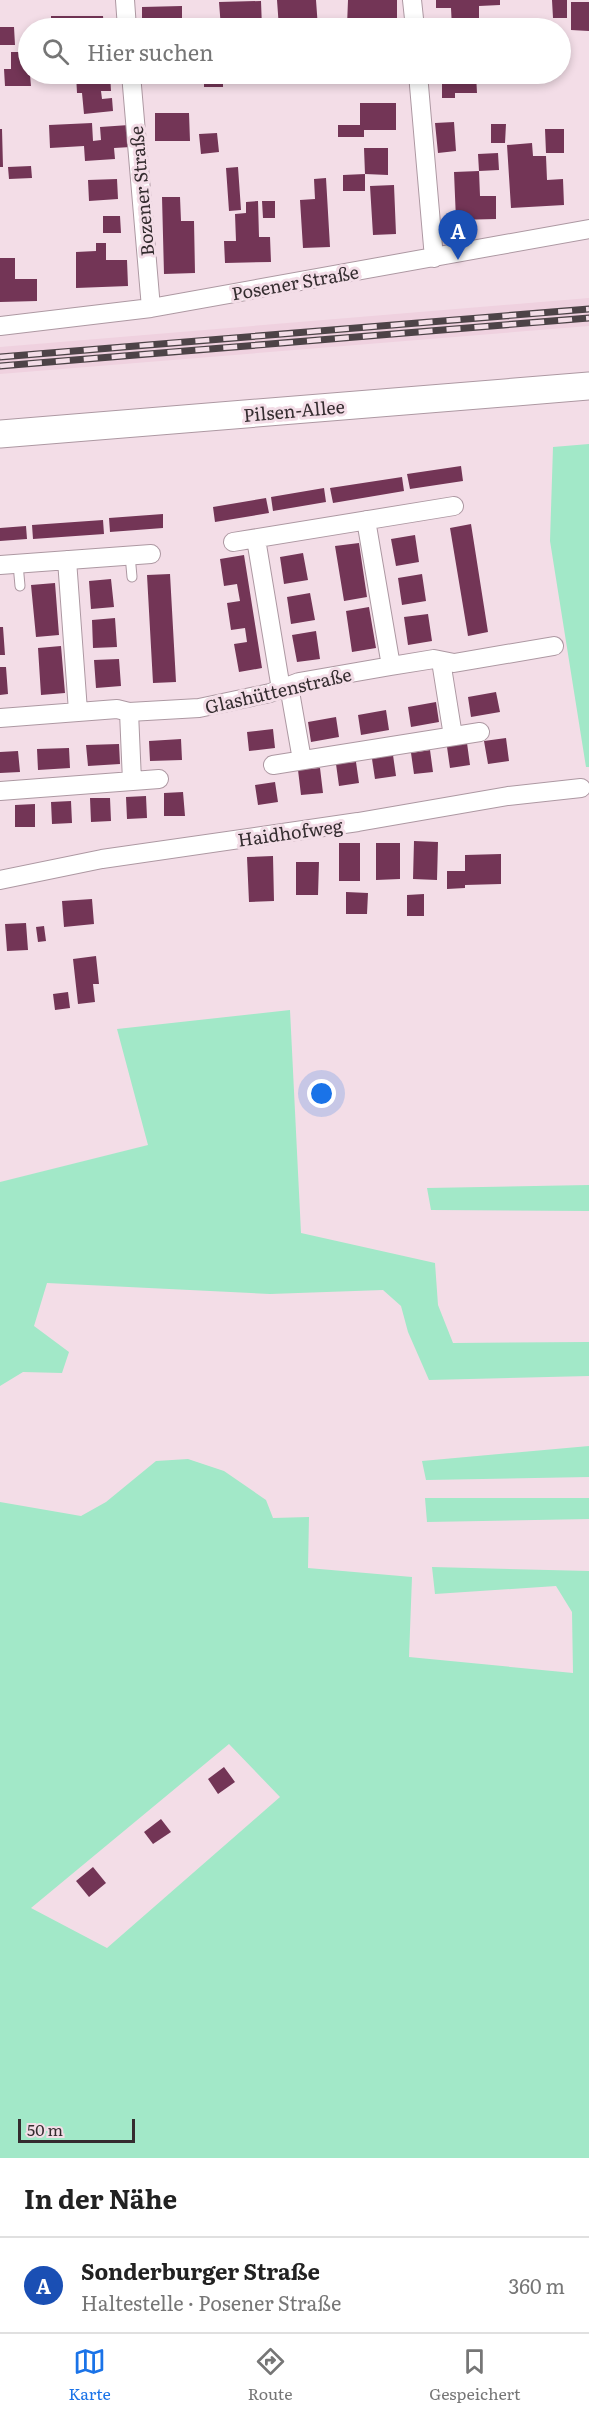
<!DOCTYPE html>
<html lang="de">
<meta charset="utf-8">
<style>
body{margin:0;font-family:Literata,serif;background:#f6f6f6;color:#222}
.scale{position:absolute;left:18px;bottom:15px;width:117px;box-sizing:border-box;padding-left:6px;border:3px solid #342c2f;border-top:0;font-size:16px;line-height:21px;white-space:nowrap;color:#342c2f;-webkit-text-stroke:4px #f3dde7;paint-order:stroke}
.you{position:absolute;left:322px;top:1094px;width:21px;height:21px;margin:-15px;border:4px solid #fff;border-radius:50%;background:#1a73e8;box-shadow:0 0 0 9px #1a73e833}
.badge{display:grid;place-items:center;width:39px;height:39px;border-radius:50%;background:#1a73e8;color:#fff;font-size:20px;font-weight:700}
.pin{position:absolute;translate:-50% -50px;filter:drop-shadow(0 2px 3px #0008)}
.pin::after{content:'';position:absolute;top:32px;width:21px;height:18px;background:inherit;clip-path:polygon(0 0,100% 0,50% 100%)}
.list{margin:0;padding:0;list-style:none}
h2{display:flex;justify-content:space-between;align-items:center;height:78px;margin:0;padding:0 24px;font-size:26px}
h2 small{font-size:20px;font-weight:400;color:#767676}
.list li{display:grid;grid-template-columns:39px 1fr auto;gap:18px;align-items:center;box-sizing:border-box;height:96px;padding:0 24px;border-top:2px solid #e0e0e0}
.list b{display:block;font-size:22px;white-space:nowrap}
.list p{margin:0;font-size:20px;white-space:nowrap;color:#767676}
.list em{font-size:20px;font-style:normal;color:#767676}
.icon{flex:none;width:33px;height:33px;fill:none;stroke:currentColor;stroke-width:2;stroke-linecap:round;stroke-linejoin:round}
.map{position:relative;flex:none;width:589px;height:2158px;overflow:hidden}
.search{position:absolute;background:#fff;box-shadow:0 3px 9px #0003;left:18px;right:18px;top:18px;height:66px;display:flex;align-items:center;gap:15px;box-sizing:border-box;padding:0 21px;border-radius:33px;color:#767676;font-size:22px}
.sheet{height:174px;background:#fff}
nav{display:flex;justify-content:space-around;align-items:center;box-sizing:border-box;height:84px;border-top:2px solid #e0e0e0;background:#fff;font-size:16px;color:#767676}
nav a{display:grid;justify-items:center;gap:3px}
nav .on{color:#1a73e8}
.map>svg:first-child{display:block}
.built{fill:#efd1df}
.green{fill:#a2e8c8;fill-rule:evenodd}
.building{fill:#733556}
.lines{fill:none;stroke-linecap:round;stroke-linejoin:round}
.lane-casing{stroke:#ad98a2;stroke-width:11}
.street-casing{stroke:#ad98a2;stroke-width:20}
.primary-casing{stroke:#ad98a2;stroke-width:29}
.lane{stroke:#fff;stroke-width:9}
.street{stroke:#fff;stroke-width:18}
.primary{stroke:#fff;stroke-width:27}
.rail-casing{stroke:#4d4347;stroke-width:7}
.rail{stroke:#f3dde7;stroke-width:4.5;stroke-dasharray:14;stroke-linecap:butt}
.labels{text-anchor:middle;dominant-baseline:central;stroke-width:6;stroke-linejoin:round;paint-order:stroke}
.street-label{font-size:18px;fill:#342c2f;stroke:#f3dde7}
</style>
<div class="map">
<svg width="589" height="2158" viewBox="0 0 589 2158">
<rect width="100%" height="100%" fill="#f3dde7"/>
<path class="built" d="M589 298V326L0 374V347Z"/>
<path class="green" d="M589 444V767H586L550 541 553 447Z
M290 1010 301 1233 435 1263 438 1305 453 1343 589 1342V1376L429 1380 408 1332 401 1306 383 1290 270 1294 47 1283 34 1326 69 1352 62 1373 23 1372 0 1386V1182L148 1145 117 1029Z
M589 1185V1211L431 1210 427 1188Z
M589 1446V1477L426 1480 422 1461Z
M188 1459 224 1471 266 1500 273 1518 309 1517 308 1568 412 1577 409 1657 573 1673 572 1612 556 1586 435 1594 432 1567 589 1571V2158H0V1502L81 1516 106 1502 156 1461ZM229 1744 280 1797 107 1948 31 1908Z
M425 1498H589V1519L427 1522Z"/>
<path class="building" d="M277 0H316L318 28H279Z
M348 0H397V27L347 26Z
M436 0H500V5L479 6V28H452L451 8H436Z
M552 0H567V18H553Z
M261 1 262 28H221L219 2Z
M571 2H589V31L571 30Z
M182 6V28H157V19H142V7Z
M51 16H103L104 28H51Z
M490 25H508V28H490Z
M0 27H14L15 45H0Z
M11 52H28L31 86H5L4 69H11Z
M76 74H110L111 91H101L102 99 112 98 113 111 84 114 82 93H77Z
M146 74H171V82L146 83Z
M204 74H223V87H204Z
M381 74H405V76L381 77Z
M442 74H476L477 93H455V98H442Z
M360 103H396V130H364V137H338V125H360Z
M155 113H189L190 141H155Z
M454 122 456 151 438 153 435 123Z
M92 123 93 141 101 140 100 127 129 125 131 147 114 148 115 159 85 161 84 146 50 148 49 125Z
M491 124H506L505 143H491Z
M0 129H2L3 167H0Z
M545 129H564V153H546Z
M217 133 219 152 201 154 199 134Z
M532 143 533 156H546L547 180 563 179 564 205 511 208 507 145Z
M364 148H388V175L365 174V191H343V175L365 174Z
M498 153 499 170 479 171 478 154Z
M31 166 32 178 9 179 8 167Z
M238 167 241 210 229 211 226 168Z
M479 171 480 196H496V219L456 220 454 172Z
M326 178 330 247 303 248 300 200 315 199 314 179Z
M117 179 118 199 89 201 88 180Z
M394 185 396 234 373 235 370 186Z
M162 197H180L181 221H194L195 273 164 274Z
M258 201 259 237H270L271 262 225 263 224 241H236L235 214 246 213V202Z
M262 201H275V218H263Z
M103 216H120L121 233H103Z
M96 243H106V260H127L128 286 76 288V252L96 251Z
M0 258H15V279H37V301L0 302Z
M461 466 463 481 410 489 407 474Z
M402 477 404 491 333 503 330 488Z
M324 488 326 502 273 511 271 497Z
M266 498 269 513 215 522 213 507Z
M163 514V528L110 532 109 518Z
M103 520 104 534 33 539 32 525Z
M471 524 488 632 468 636 450 528Z
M26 526 27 539 0 541V528Z
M415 535 419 562 396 566 391 539Z
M359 543 367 597 344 601 335 546Z
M303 553 308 580 284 584 280 557Z
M244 555 262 668 239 672 234 644 247 642 245 628 231 630 227 603 240 601 237 584 224 586 220 559Z
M170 574 176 682 153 683 147 575Z
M422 574 426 601 402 605 398 578Z
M111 579 114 607 91 609 89 581Z
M55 583 59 635 36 637 31 585Z
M310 593 315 620 291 624 287 597Z
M369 607 376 648 352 652 346 611Z
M428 614 432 641 408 645 404 617Z
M115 618 117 647 93 648 92 620Z
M0 627H3L5 655H0Z
M316 631 320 659 297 662 292 635Z
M61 646 65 693 41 695 38 648Z
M119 659 121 686 96 688 94 660Z
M0 667H6L8 694 0 695Z
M496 692 500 712 471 717 468 697Z
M436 702 439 722 411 727 408 707Z
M386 710 389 730 361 735 358 715Z
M336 717 339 737 311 742 308 722Z
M273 729 275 748 249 751 247 732Z
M506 738 509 761 488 764 484 741Z
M181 739 182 760 150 761 149 741Z
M467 743 470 765 450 768 447 747Z
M119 744 120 764 88 766 86 745Z
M69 748 70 768 38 770 37 749Z
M430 750 433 772 414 774 411 753Z
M18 751 20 772 0 773V752Z
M393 755 396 776 375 779 372 759Z
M356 762 359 783 339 786 336 764Z
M320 768 323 793 301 795 298 770Z
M275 782 278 802 258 805 255 785Z
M183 792 185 816H164V793Z
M146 796 147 818 127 819 126 797Z
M90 798H110L111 821 91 822Z
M71 801 72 823 52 824 51 802Z
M35 804V827H15V805Z
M414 841 438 842 437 880 413 879Z
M339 843H360V881H339Z
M376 843H400V879L376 880Z
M501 854V884L465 885V888L447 889V871H465V855Z
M273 856 274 901 249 902 247 857Z
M296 862H319L318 895H296Z
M346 892 368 893 367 914H346Z
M424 894V916H407V895Z
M92 899 94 924 64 927 62 901Z
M26 923 28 950 7 951 5 924Z
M44 926 46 941 38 942 36 927Z
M96 956 99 984H93L95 1002 78 1004 73 959Z
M68 992 70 1008 55 1010 53 994Z
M224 1767 235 1782 218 1794 208 1779Z
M161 1819 171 1832 153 1844 144 1832Z
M93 1867 106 1883 89 1897 76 1881Z"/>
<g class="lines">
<g class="lane-casing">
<path id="lane" d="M130 555 132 577
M18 564 20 586"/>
</g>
<g class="street-casing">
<path id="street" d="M125 0 127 28
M412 0 415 28
M131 74 151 308
M418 74 434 258
M0 326 151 308 589 229
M366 520 391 666
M256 539 281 689
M233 542 454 506
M67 560 78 711
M0 565 151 554
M441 661 453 736
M289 686 302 760
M129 712 132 781
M0 718 117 709 129 712 199 708 270 693 299 682 391 666 434 659 454 663 554 646
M273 765 480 732
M0 791 159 779
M0 880 102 859 358 822 508 796 581 788"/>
</g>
<g class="primary-casing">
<path id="primary" d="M0 434 589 386"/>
</g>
<use href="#lane" class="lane"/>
<use href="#street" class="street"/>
<use href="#primary" class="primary"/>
<g class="rail-casing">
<path id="rail" d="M0 357 589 309
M0 366 589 318"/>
</g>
<use href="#rail" class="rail"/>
</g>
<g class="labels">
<g class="street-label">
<text transform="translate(141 191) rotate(-95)">Bozener Straße</text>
<text transform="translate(295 282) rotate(-10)">Posener Straße</text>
<text transform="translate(294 410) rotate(-5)">Pilsen-Allee</text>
<text transform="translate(278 690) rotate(-13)">Glashüttenstraße</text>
<text transform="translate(290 832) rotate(-8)">Haidhofweg</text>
</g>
</g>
</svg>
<div class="scale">50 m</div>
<div class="you"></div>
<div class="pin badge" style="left:458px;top:260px;background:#1a4fb4">A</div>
<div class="search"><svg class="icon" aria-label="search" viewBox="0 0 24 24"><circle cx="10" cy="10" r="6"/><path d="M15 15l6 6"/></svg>Hier suchen</div>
</div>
<section class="sheet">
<h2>In der Nähe<small></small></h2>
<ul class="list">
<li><span class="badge" style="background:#1a4fb4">A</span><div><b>Sonderburger Straße</b><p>Haltestelle · Posener Straße</p></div><em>360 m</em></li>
</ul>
</section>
<nav>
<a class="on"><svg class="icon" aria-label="map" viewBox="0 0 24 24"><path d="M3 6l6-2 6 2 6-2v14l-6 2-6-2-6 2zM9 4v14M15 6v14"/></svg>Karte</a>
<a><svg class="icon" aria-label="directions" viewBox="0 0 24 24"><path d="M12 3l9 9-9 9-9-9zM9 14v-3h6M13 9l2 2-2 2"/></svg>Route</a>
<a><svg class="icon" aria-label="saved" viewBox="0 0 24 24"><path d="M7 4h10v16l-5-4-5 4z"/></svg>Gespeichert</a>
</nav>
